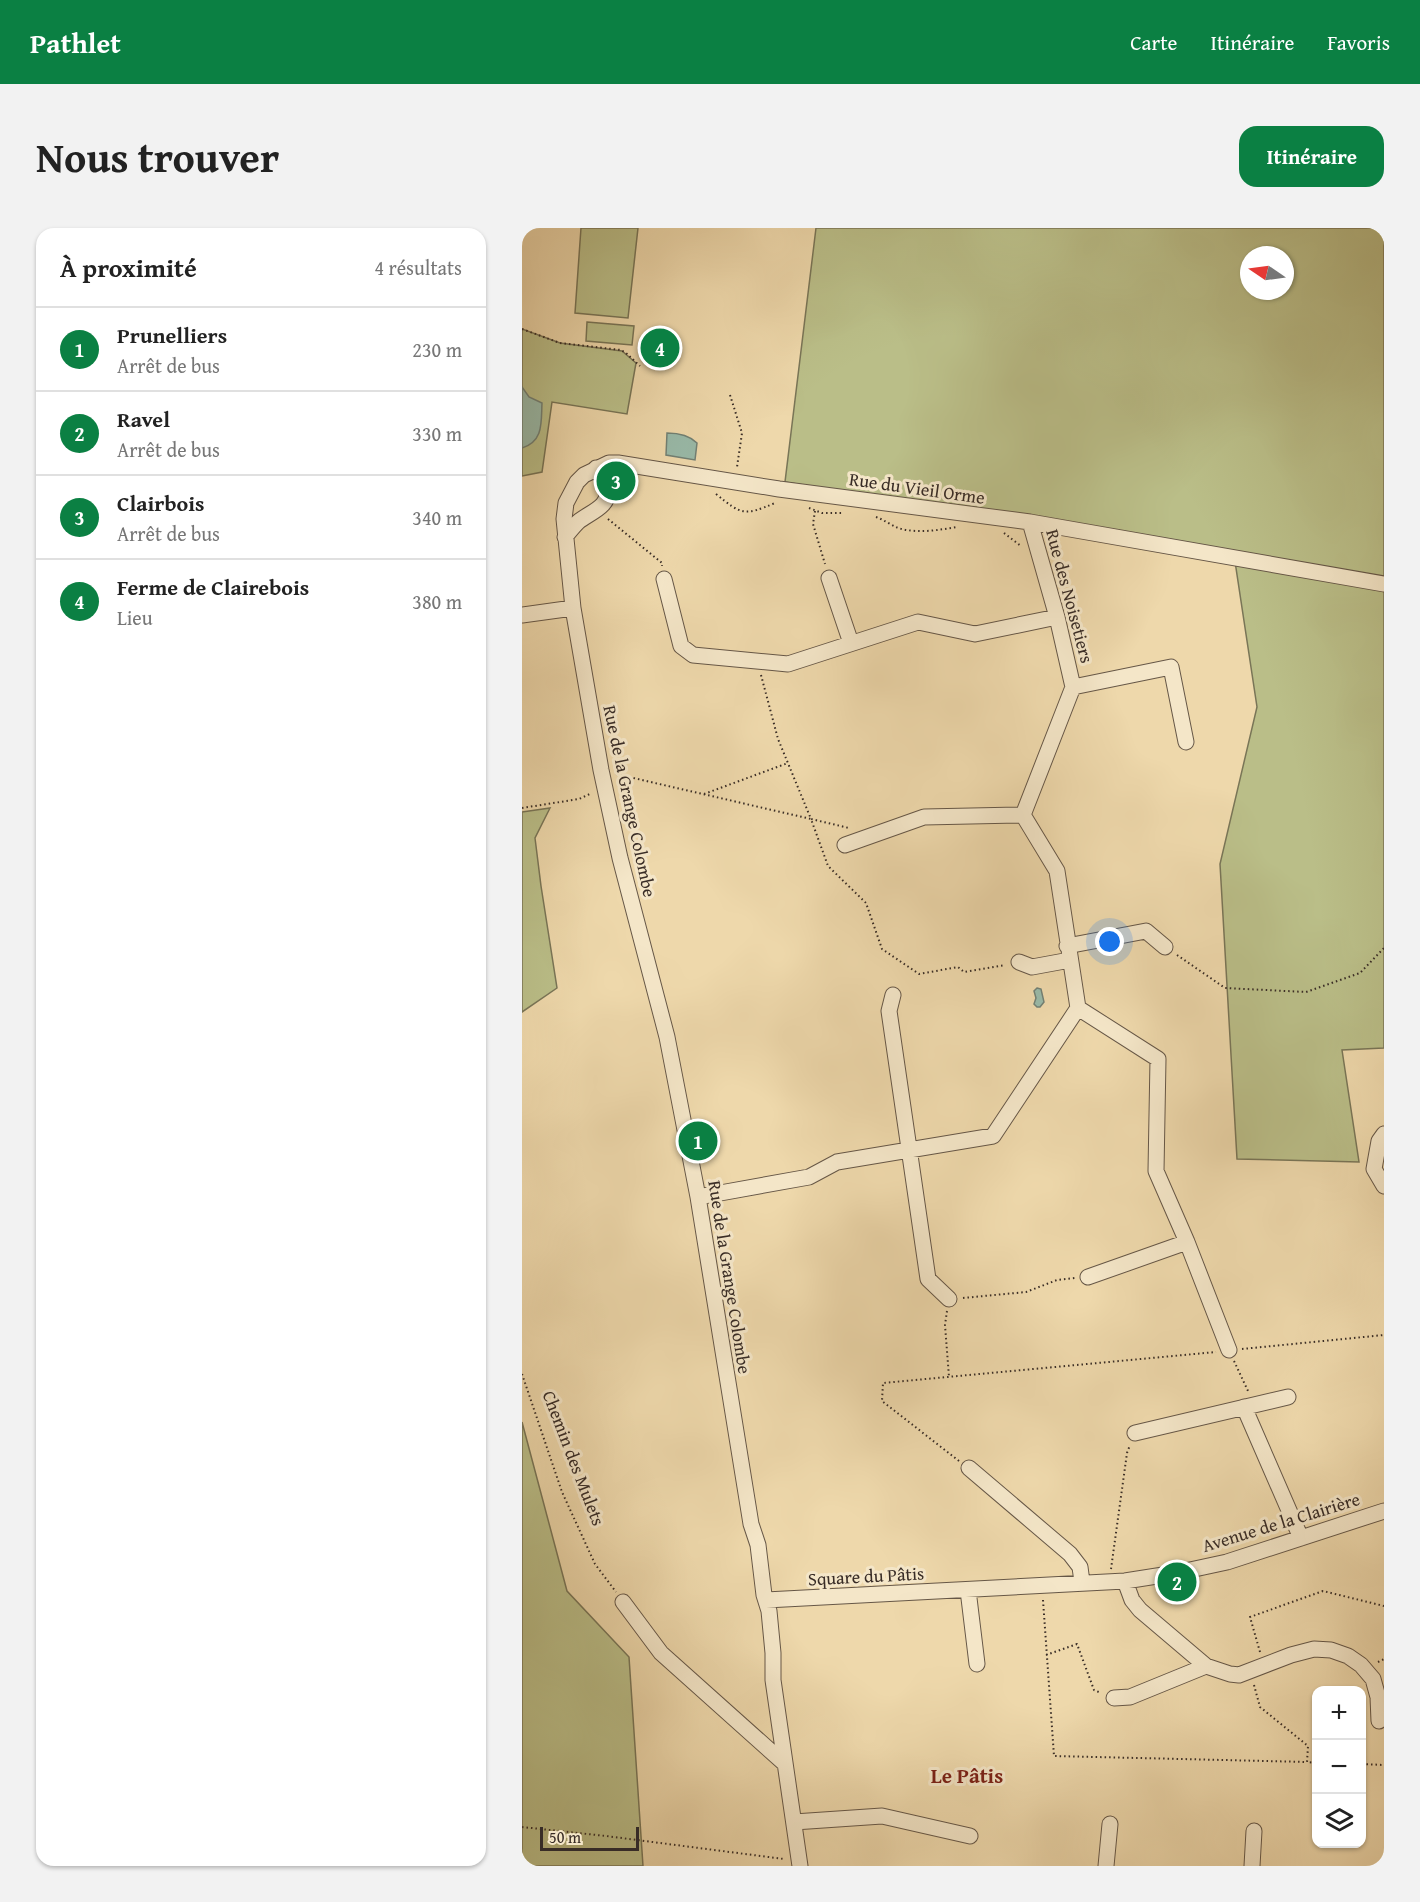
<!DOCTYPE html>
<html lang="fr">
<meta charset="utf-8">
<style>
body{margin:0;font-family:"Gentium Book Plus",serif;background:#f2f2f2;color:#222}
.controls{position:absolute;right:18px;bottom:18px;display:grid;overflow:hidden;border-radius:12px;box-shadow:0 2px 4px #0004}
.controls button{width:54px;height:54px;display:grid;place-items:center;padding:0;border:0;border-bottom:2px solid #e0e0e0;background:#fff;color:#222;font:30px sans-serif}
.compass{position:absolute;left:718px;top:18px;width:54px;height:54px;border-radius:50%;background:#fff;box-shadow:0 2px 4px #0004;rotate:283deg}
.scale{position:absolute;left:18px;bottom:15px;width:99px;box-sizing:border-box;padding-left:6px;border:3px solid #382c26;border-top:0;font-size:16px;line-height:21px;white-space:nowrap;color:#382c26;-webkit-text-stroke:4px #f4e6c8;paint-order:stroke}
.you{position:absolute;left:588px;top:714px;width:21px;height:21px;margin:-15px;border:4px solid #fff;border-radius:50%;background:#1a73e8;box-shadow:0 0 0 9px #1a73e833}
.badge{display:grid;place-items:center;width:39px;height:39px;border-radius:50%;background:#0b8043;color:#fff;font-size:20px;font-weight:700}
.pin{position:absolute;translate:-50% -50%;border:3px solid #fff;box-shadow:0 2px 6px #0006}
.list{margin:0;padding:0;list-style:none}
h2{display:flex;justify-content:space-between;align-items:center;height:78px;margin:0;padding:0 24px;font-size:26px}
h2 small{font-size:20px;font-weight:400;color:#767676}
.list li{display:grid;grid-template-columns:39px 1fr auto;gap:18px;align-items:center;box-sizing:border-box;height:84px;padding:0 24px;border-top:2px solid #e0e0e0}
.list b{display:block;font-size:22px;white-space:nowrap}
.list p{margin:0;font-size:20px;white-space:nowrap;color:#767676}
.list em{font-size:20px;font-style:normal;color:#767676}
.icon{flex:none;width:33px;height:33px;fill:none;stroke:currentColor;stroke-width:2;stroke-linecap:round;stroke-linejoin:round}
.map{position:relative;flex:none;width:862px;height:1638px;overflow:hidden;border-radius:18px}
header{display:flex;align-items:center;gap:36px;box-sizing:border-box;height:84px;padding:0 30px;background:#0b8043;color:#fff}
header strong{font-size:28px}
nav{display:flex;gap:33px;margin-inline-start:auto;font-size:21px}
.intro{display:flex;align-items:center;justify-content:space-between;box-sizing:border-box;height:144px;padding:0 36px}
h1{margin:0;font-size:42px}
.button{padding:15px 27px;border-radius:18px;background:#0b8043;color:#fff;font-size:21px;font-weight:700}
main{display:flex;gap:36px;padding:0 36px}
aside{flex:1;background:#fff;border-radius:18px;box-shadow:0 2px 4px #0004}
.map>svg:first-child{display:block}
.green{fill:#babe88;stroke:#797557;stroke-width:1.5;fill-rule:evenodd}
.water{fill:#99baa9;stroke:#728175;stroke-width:1.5}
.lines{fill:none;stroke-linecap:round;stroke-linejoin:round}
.minor-casing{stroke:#665747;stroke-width:17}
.path{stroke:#382c26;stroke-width:2;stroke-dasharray:1.5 3;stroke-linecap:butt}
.minor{stroke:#f4e6c8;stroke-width:15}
.labels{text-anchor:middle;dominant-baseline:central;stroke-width:6;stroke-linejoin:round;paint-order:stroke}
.street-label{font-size:18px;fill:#382c26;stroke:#f4e6c8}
.quarter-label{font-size:21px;font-weight:bold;fill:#7a1f14;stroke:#f4e6c8}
</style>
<header>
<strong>Pathlet</strong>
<nav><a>Carte</a><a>Itinéraire</a><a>Favoris</a></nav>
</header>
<div class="intro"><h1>Nous trouver</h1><a class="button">Itinéraire</a></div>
<main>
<aside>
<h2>À proximité<small>4 résultats</small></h2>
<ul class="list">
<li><span class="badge">1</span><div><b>Prunelliers</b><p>Arrêt de bus</p></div><em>230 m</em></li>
<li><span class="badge">2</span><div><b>Ravel</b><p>Arrêt de bus</p></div><em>330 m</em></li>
<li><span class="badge">3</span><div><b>Clairbois</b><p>Arrêt de bus</p></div><em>340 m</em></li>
<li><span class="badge">4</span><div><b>Ferme de Clairebois</b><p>Lieu</p></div><em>380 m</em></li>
</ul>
</aside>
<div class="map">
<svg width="862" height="1638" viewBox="0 0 862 1638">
<rect width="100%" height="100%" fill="#eed8ab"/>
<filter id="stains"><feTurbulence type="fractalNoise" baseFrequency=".00333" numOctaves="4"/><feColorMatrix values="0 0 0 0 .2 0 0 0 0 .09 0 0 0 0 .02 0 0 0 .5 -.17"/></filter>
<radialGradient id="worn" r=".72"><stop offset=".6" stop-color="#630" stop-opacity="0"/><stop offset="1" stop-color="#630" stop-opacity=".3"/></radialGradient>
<path class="green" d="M59 0H116L106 90 53 85Z
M294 0H862V820L820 822 837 934 715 931 698 636 735 479 712 327 263 254ZM727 27H763V63H727Z
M65 94 112 98 110 117 64 113Z
M0 101 38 115 100 123 114 135 105 186 30 174 20 244 0 248Z
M28 580 13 610 19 658 35 760 0 784V584Z
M0 1194 45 1363 107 1429 121 1638H0Z"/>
<path class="water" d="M0 159 7 169 20 175C19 194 22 213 0 220Z
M145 205C156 205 167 207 175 215L173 232 144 227Z
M515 760 519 761 522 774 518 779H515L512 776 514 770 512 763Z"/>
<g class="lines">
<g class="minor-casing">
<path id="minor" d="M508 294 535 389 551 459 501 587 535 643 556 780 636 831 634 943 665 1014 707 1122
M43 309C47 304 51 299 56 294 66 285 89 279 85 261 84 254 78 247 74 240
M307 350 329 415
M142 351 159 418 171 427 266 436 396 394 453 406 535 389
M0 387 51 380
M551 459 649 439 664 514
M323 617 402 589 501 587
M545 718 624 703 643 719
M497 734 510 739 548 732
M371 767 367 783 406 1051 427 1071
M862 906 857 913 852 941 862 958
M176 969 287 949 315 934 471 908 556 780
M566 1049 665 1014
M722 1179 779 1310
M613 1205 766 1169
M447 1240 548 1326 558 1339 560 1354
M603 1353 610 1372 618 1382 684 1438 708 1446 717 1447 769 1427 792 1421 809 1422 826 1428 839 1437 851 1451 856 1469 857 1493
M446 1362 455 1436
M244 1372 603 1353 654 1345 705 1334 862 1283
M101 1374 139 1425 263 1536
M592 1470 608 1469 684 1438
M272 1594 360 1588 448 1608
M278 1638 251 1452V1425L247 1383 242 1367 236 1317 229 1296 176 969 145 809 98 630 79 542 51 380 42 291 44 275 55 254 62 247 87 235H96L257 261 508 294 862 356
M584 1638 588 1596
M730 1638 732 1603"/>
</g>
<path class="path" d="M0 101 38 115 99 122 104 125 118 138
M208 167 220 205 215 239
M99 259 113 253
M194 266C220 287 222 288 253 275
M287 280 300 285H322
M293 283 291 296 303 336
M354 289C362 292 369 297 376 300 396 306 416 302 435 299
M86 291 140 335V338
M482 305 499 318
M239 447 256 511 289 591 327 600
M94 546 289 591 306 638 344 675 360 721 397 746 436 739 442 744 483 737
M182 566 266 535
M0 580 57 571 70 565
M655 727 703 760 784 764 838 745 862 720
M441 1070 504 1064 535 1052 553 1050
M425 1083 423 1097 427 1149
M720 1121 862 1107
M712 1133 726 1163
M0 1146 40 1264 73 1336 94 1364
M437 1233 360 1173 361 1155 694 1124
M589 1341 605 1225 608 1217
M521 1372 532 1528 785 1534
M738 1424 728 1389 801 1363 862 1378
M524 1427 555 1416 572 1462 579 1465
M856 1434 862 1431
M732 1457 738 1479 786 1518 785 1534 794 1535
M840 1536 862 1537
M0 1599 84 1608 262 1631"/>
<use href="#minor" class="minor"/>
</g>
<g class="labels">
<g class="street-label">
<text transform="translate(395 260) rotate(8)">Rue du Vieil Orme</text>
<text transform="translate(548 368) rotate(75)">Rue des Noisetiers</text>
<text transform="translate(108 573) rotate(78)">Rue de la Grange Colombe</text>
<text transform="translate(208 1049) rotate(81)">Rue de la Grange Colombe</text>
<text transform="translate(52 1230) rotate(69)">Chemin des Mulets</text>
<text transform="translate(759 1294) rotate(-17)">Avenue de la Clairière</text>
<text transform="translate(344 1348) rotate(-3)">Square du Pâtis</text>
</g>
<g class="quarter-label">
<text x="445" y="1547">Le Pâtis</text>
</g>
</g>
<rect width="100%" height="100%" filter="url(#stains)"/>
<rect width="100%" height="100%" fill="url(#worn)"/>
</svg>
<div class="controls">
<button>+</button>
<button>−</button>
<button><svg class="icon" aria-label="layers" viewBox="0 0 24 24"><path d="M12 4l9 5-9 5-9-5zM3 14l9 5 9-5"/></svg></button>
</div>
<svg class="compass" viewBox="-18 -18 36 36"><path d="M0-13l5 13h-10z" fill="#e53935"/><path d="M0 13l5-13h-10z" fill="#767676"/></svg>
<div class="scale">50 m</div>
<div class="you"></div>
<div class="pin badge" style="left:176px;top:913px">1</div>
<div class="pin badge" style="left:655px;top:1354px">2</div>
<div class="pin badge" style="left:94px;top:253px">3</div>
<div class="pin badge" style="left:138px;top:120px">4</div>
</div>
</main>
